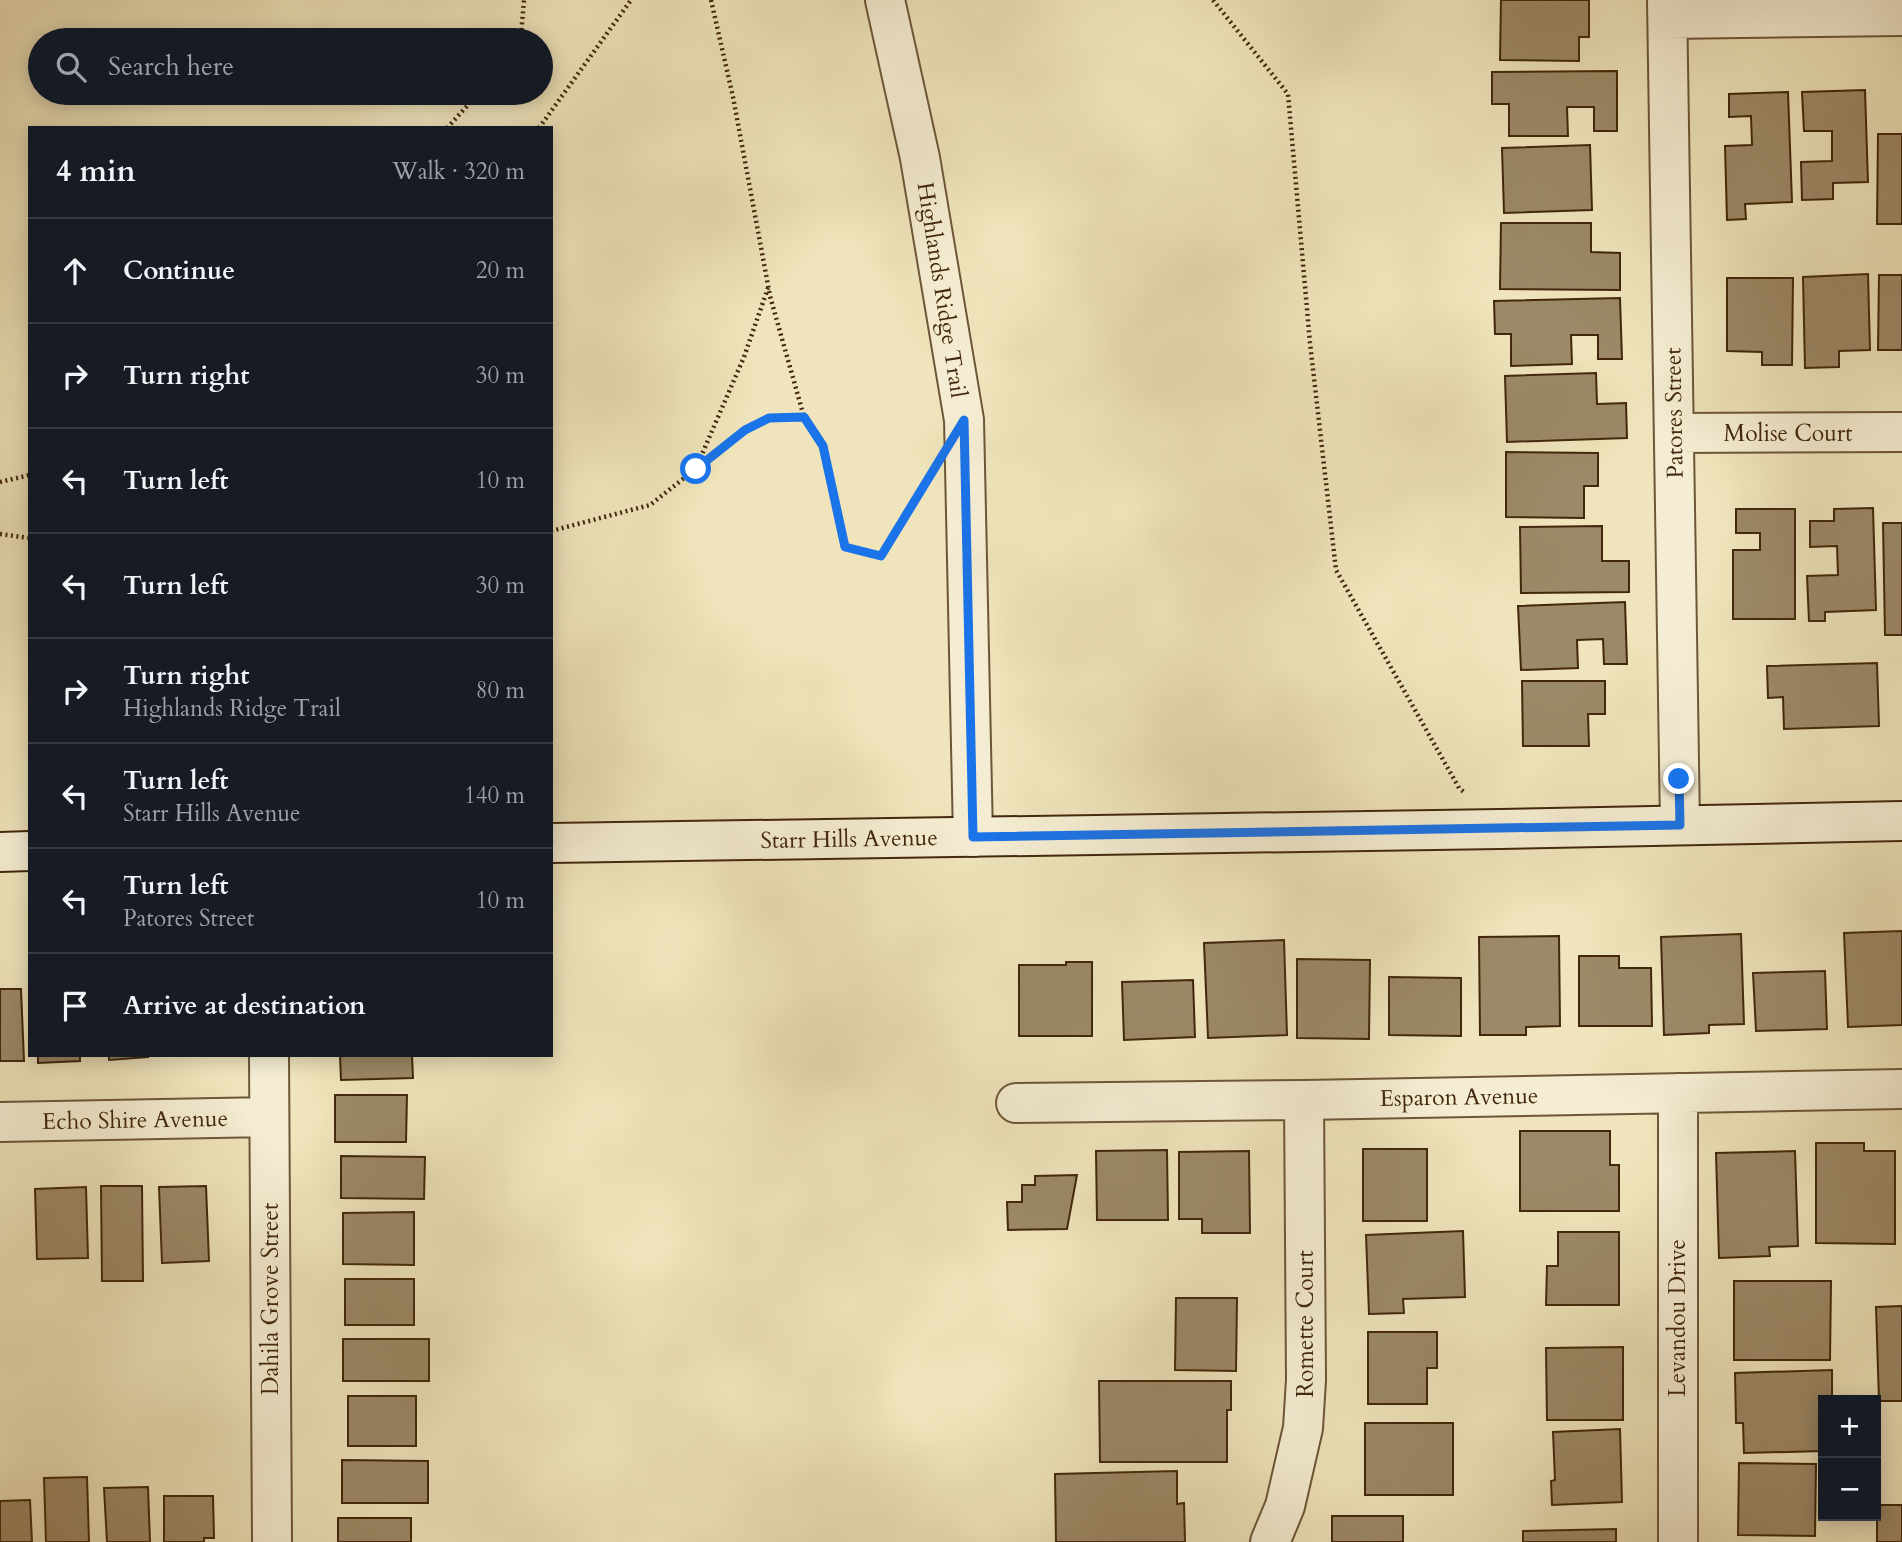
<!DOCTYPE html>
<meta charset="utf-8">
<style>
body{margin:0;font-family:Cardo,serif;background:#20242c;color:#f1f3f6}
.controls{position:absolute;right:21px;bottom:21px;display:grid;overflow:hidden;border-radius:0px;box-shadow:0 4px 18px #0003}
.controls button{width:63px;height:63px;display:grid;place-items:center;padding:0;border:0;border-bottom:2px solid #363941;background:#171b24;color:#f1f3f6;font:35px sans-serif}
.stop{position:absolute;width:21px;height:21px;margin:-16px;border:5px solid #1a73e8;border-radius:50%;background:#fff}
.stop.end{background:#1a73e8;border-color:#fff;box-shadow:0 2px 7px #0008}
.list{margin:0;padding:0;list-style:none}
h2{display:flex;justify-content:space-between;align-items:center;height:91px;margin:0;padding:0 28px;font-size:30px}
h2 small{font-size:23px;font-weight:400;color:#9ea1a6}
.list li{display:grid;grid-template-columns:46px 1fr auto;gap:21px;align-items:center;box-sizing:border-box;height:105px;padding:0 28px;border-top:2px solid #363941}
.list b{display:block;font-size:26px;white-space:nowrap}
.list p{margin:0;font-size:23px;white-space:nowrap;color:#9ea1a6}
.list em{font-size:23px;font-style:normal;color:#9ea1a6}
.icon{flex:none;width:38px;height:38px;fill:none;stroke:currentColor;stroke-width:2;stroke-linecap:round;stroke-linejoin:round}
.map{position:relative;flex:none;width:1902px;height:1542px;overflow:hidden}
.search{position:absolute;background:#171b24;box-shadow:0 4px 18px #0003;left:28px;top:28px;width:525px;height:77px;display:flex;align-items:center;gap:18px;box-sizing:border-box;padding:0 24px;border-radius:38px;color:#9ea1a6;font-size:26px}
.panel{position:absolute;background:#171b24;box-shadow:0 4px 18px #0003;left:28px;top:126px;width:525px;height:931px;border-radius:0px}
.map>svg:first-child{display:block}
.building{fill:#9c8967;stroke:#42270c;stroke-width:2}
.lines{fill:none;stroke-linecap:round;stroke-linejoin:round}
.street-casing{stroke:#6d5638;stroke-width:42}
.secondary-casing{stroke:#42270c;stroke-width:42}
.path{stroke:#42270c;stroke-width:4.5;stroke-dasharray:2 3.5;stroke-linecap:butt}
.street{stroke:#f5edd3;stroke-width:38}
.secondary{stroke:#f5edd3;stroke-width:38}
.route{stroke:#1a73e8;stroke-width:9}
.labels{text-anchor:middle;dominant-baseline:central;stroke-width:5;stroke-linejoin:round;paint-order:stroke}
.street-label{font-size:23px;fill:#42270c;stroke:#f5edd3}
</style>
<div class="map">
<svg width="1902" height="1542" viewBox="0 0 1902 1542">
<rect width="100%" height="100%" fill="#efe4bb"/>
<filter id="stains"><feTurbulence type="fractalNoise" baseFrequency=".00286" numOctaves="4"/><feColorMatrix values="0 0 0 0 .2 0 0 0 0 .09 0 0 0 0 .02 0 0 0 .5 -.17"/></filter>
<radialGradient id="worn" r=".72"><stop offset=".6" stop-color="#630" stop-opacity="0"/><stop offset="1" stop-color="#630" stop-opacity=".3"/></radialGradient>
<path class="building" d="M1501 0H1589V37H1579V61L1500 60Z
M1617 71V131H1594V107H1567L1568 136H1509V104H1492V72Z
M1865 90 1868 182 1833 183V199L1802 200 1801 162 1832 161V131H1804L1802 92Z
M1788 92 1792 202 1745 204 1746 219 1727 220 1725 146 1752 145 1751 116 1729 117V94Z
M1878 134H1902V224H1877Z
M1590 145 1592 210 1504 213 1502 148Z
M1501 223H1591V252L1620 253V290L1500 289Z
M1868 274 1870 350 1839 351V367L1805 368 1803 277Z
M1879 275H1902V350H1878Z
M1727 278H1793L1792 365H1762V352L1727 351Z
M1620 298 1622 359H1598V335H1571L1572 364 1511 366V334H1495L1494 301Z
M1596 373 1597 404 1626 403 1627 438 1507 442 1505 376Z
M1506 452 1598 453V486H1584V518L1506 517Z
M1873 508 1876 610 1825 612V621H1809L1807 576 1838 575 1837 546 1810 547V521H1834V509Z
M1736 509H1795V619H1733V550H1760V533H1736Z
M1883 523H1902V635H1885Z
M1602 526V561H1629V592L1521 593 1520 527Z
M1625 602 1627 664H1604L1603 639 1577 640 1578 668 1521 670 1518 606Z
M1877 663 1879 726 1784 729 1783 697 1768 698 1767 666Z
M1522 681H1605V714H1588L1589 746H1523Z
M1902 931V1025L1848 1027 1844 933Z
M1741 934 1744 1024 1709 1025V1033L1664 1035 1661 937Z
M1559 936 1560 1026 1526 1027V1035H1480L1479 937Z
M1284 940 1287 1035 1208 1038 1204 943Z
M1579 956H1619V968H1651L1652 1026H1579Z
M1297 959 1370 960 1369 1039 1297 1038Z
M1066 962H1092V1036H1019V965H1066Z
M1825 971 1827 1029 1756 1031 1753 973Z
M1389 977 1461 978V1036L1389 1035Z
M1193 980 1195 1037 1124 1040 1122 982Z
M0 989H21L24 1061H0Z
M38 1055H80V1061L38 1063Z
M109 1055H148V1057L109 1060Z
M340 1055H412L413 1078 341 1080Z
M335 1095H407L406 1142H335Z
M1520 1131H1610V1165H1619V1211H1520Z
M1816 1143H1864V1151H1895V1244L1816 1243Z
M1363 1149H1427V1221H1363Z
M1167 1150 1168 1220H1097L1096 1151Z
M1249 1151 1250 1233H1202V1219H1179V1152Z
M1795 1151 1798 1246 1769 1247 1770 1256 1719 1258 1716 1153Z
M341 1156 425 1157 424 1199 341 1198Z
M1077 1175 1067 1229 1008 1230 1007 1202H1022V1185H1035V1176Z
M101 1186H142L143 1281H102Z
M206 1186 209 1261 162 1263 159 1187Z
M86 1187 88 1258 37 1259 35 1189Z
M414 1212V1265L343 1264V1213Z
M1463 1231 1465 1297 1403 1299 1404 1313 1369 1314 1366 1235Z
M1558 1232H1619V1305H1546L1547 1266H1558Z
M345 1279H414V1325H345Z
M1734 1281H1831L1830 1360H1734Z
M1176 1298H1237L1236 1371 1175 1370Z
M1902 1306V1401H1879L1876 1307Z
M1368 1332H1437V1368H1427V1404H1368Z
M343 1339H429V1381H343Z
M1623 1347V1420H1547L1546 1348Z
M1832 1370V1400H1823V1451L1744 1453 1743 1423H1736L1735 1373Z
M1099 1381H1231V1410H1227V1462H1100Z
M348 1396H416V1446H348Z
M1365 1423H1453V1495H1365Z
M1620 1429 1622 1502 1552 1505 1551 1481 1555 1480 1553 1432Z
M342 1460 428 1461V1503H342Z
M1739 1463 1816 1464 1815 1536 1738 1535Z
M1177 1471V1504L1184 1503 1185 1542H1056L1055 1474Z
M87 1477 89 1542H46L44 1478Z
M148 1487 150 1542H107L104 1488Z
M164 1496H213L214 1538H204V1542H164Z
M30 1500 32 1542H0V1501Z
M1877 1505H1902V1542H1877Z
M1332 1516H1403V1542H1332Z
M338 1518H411V1542H338Z
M1616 1529V1542H1523V1531Z"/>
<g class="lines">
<g class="street-casing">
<path id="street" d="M885 0 920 158 964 420 973 837
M1667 0 1680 825
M1668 19 1902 16
M1674 433 1902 432
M269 1055 272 1542
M1016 1103 1304 1100 1902 1089
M0 1122 269 1117
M1270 1542 1285 1506 1303 1428 1306 1380 1304 1100
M1678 1542V1093"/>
</g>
<g class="secondary-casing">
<path id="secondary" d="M551 843 1500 829 1902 821
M0 852 30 851"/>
</g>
<path class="path" d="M711 0 733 97 770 296 804 417
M1213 0 1288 94 1310 343 1336 570 1459 788 1465 793
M518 40 521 35 524 0
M447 128 479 93
M539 128 631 0
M696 468 744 357 768 288
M0 482 30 475
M551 531 650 505 745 430 769 418 804 417 823 446 845 547 881 556 929 477
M0 534 30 538"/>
<use href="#street" class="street"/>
<use href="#secondary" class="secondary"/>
</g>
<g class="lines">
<path class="route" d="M696 469 745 430 769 418 804 417 823 446 845 547 881 556 964 420 973 837 1680 825 1679 779"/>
</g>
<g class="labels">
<g class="street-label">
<text transform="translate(942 290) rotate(81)">Highlands Ridge Trail</text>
<text transform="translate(1674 413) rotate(-91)">Patores Street</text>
<text x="1788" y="433">Molise Court</text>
<text transform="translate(849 839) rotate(-1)">Starr Hills Avenue</text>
<text transform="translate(1459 1097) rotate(-1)">Esparon Avenue</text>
<text transform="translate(135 1120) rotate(-1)">Echo Shire Avenue</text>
<text transform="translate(270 1299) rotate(-90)">Dahila Grove Street</text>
<text transform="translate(1677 1318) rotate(-90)">Levandou Drive</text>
<text transform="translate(1305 1324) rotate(-90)">Romette Court</text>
</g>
</g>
<rect width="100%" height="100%" filter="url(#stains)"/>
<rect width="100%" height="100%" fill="url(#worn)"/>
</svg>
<div class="controls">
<button>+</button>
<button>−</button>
</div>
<div class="stop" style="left:696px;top:469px"></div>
<div class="stop end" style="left:1679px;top:779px"></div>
<div class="search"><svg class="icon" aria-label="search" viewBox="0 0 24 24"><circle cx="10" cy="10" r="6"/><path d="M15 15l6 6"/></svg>Search here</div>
<section class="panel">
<h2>4 min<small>Walk · 320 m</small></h2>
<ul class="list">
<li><svg class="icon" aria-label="ahead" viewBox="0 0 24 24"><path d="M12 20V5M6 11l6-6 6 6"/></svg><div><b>Continue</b></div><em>20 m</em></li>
<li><svg class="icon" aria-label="right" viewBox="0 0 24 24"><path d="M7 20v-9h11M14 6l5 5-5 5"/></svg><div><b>Turn right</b></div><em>30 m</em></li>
<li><svg class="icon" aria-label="left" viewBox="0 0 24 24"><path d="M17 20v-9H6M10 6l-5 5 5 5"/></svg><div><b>Turn left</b></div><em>10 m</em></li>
<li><svg class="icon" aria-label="left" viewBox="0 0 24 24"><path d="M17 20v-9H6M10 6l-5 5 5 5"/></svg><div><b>Turn left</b></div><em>30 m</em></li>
<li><svg class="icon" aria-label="right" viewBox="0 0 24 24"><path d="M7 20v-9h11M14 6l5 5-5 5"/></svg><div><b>Turn right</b><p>Highlands Ridge Trail</p></div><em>80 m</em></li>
<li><svg class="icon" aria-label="left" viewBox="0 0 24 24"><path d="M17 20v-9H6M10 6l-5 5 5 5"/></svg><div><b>Turn left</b><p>Starr Hills Avenue</p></div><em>140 m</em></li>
<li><svg class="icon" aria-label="left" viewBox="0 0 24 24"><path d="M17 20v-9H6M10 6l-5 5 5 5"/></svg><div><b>Turn left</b><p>Patores Street</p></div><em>10 m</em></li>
<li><svg class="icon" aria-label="arrive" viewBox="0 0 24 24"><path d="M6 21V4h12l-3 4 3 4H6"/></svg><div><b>Arrive at destination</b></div></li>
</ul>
</section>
</div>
